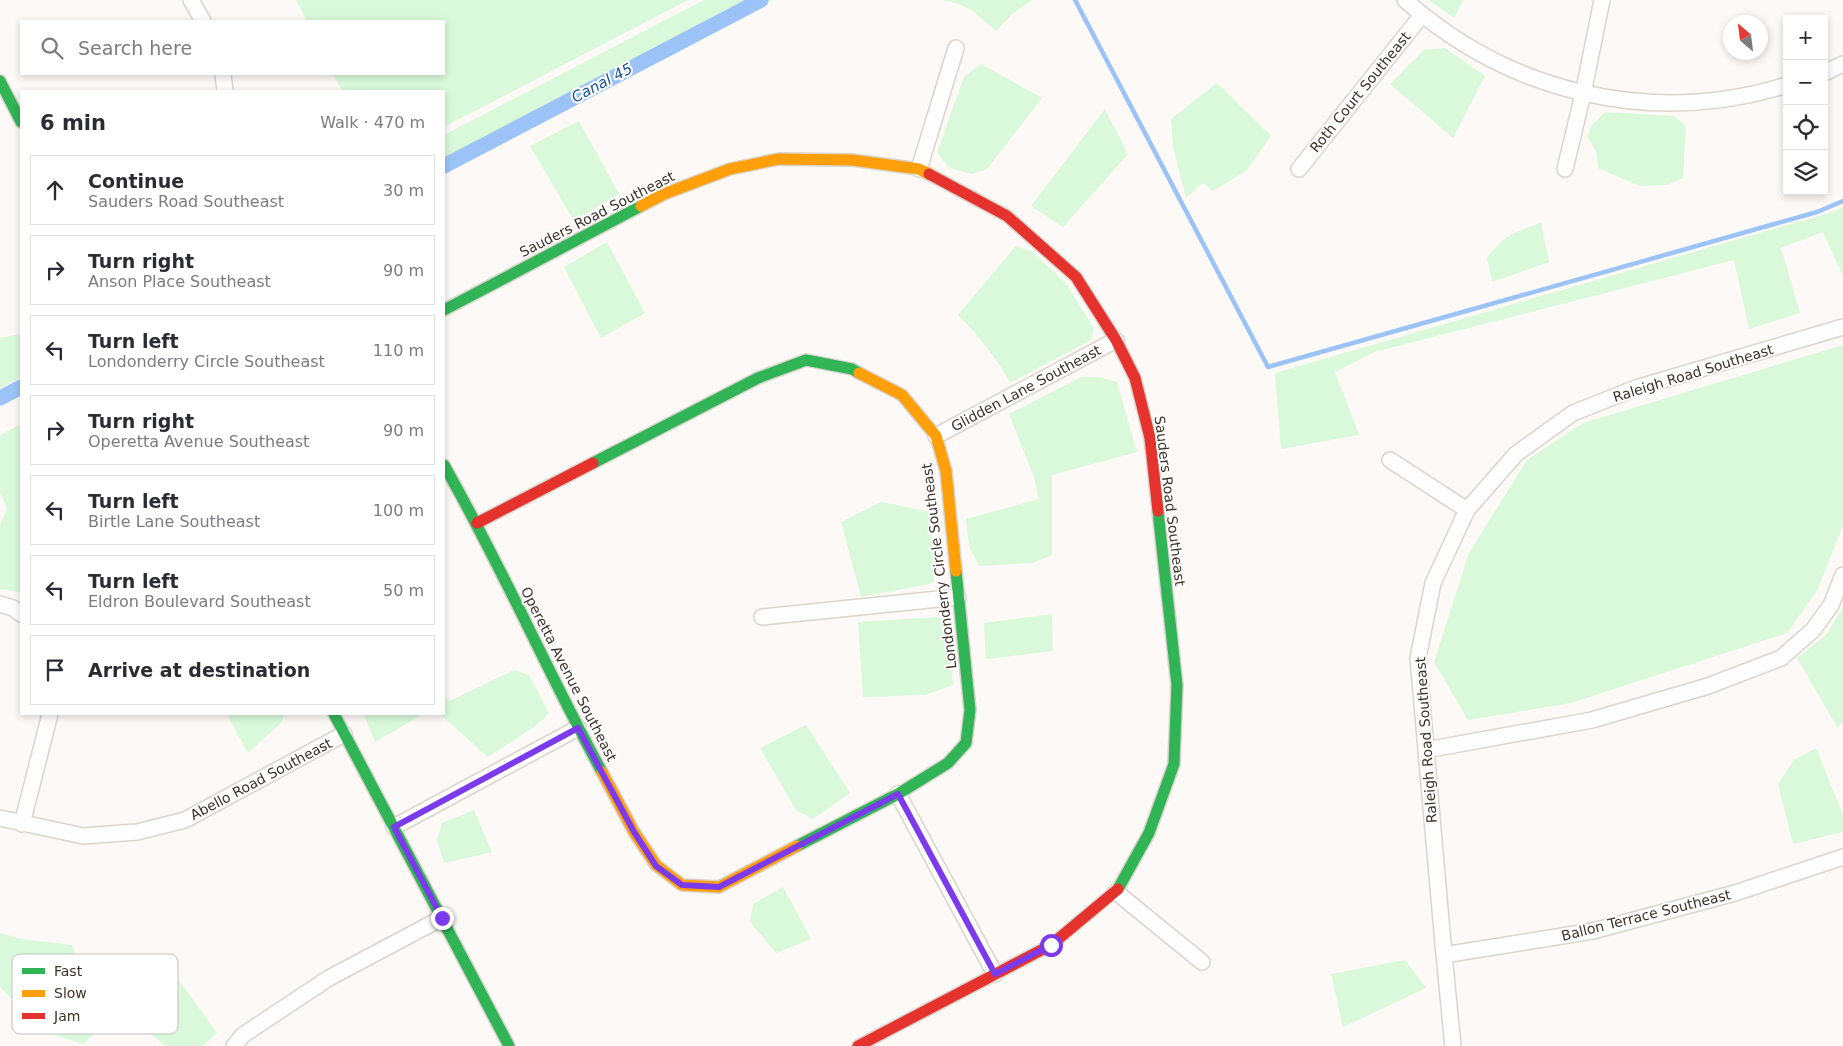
<!DOCTYPE html>
<meta charset="utf-8">
<style>
body{margin:0;font-family:"DejaVu Sans",sans-serif;background:#f7f7f7;color:#2b2b33}
.controls{position:absolute;right:15px;top:15px;display:grid;overflow:hidden;border-radius:0px;box-shadow:0 2px 8px #0003}
.controls button{width:45px;height:45px;display:grid;place-items:center;padding:0;border:0;border-bottom:1px solid #e1e1e2;background:#fff;color:#2b2b33;font:25px sans-serif}
.compass{position:absolute;left:1723px;top:15px;width:45px;height:45px;border-radius:50%;background:#fff;box-shadow:0 2px 8px #0003;rotate:332deg}
.stop{position:absolute;width:15px;height:15px;margin:-11px;border:4px solid #7c3aed;border-radius:50%;background:#fff}
.stop.end{background:#7c3aed;border-color:#fff;box-shadow:0 1px 5px #0008}
.list{margin:0;padding:0;list-style:none}
h2{display:flex;justify-content:space-between;align-items:center;height:65px;margin:0;padding:0 20px;font-size:21px}
h2 small{font-size:16px;font-weight:400;color:#7c7c81}
.list li{display:grid;grid-template-columns:32px 1fr auto;gap:15px;align-items:center;box-sizing:border-box;height:70px;margin:0 10px 10px;padding:0 10px;border:1px solid #e1e1e2;border-radius:0px}
.list b{display:block;font-size:19px;white-space:nowrap}
.list p{margin:0;font-size:16px;white-space:nowrap;color:#7c7c81}
.list em{font-size:16px;font-style:normal;color:#7c7c81}
.icon{flex:none;width:28px;height:28px;fill:none;stroke:currentColor;stroke-width:2;stroke-linecap:round;stroke-linejoin:round}
.map{position:relative;flex:none;width:1843px;height:1046px;overflow:hidden}
.search{position:absolute;background:#fff;box-shadow:0 2px 8px #0003;left:20px;top:20px;width:425px;height:55px;display:flex;align-items:center;gap:12px;box-sizing:border-box;padding:0 18px;border-radius:0px;color:#7c7c81;font-size:19px}
.panel{position:absolute;background:#fff;box-shadow:0 2px 8px #0003;left:20px;top:90px;width:425px;height:625px;border-radius:0px}
.map>svg:first-child{display:block}
.green{fill:#d9f9da}
.lines{fill:none;stroke-linecap:round;stroke-linejoin:round}
.stream{stroke:#9cc3f7;stroke-width:4.5}
.canal{stroke:#9cc3f7;stroke-width:15}
.street-casing{stroke:#dad4cd;stroke-width:18}
.fast-casing{stroke:#dad4cd;stroke-width:14}
.slow-casing{stroke:#dad4cd;stroke-width:14}
.jam-casing{stroke:#dad4cd;stroke-width:14}
.street{stroke:#fffefe;stroke-width:15}
.fast{stroke:#30b455;stroke-width:11}
.slow{stroke:#ff9f0a;stroke-width:11}
.jam{stroke:#e5322d;stroke-width:11}
.route{stroke:#7c3aed;stroke-width:6}
.labels{text-anchor:middle;dominant-baseline:central;stroke-width:4;stroke-linejoin:round;paint-order:stroke}
.street-label{font-size:14px;fill:#3d3127;stroke:#fff}
.water-label{font-size:15px;font-style:italic;fill:#1a5295;stroke:#fff}
.key{fill:#fff;stroke:#c5c1be;stroke-width:1}
.key-label{font-size:14px;fill:#3d3127}
</style>
<div class="map">
<svg width="1843" height="1046" viewBox="0 0 1843 1046">
<rect width="100%" height="100%" fill="#fcf9f6"/>
<path class="green" d="M296 0H688L444 127V91H342L333 74H444V21H307Z
M704 0H773L444 164V135Z
M943 0H1032L1012 14 996 31 973 11 959 4Z
M1429 0H1463L1454 18Z
M1445 48 1485 76 1453 138 1390 84 1424 50Z
M981 64 1042 98 986 170 971 174 948 167 937 152 964 77Z
M1217 83 1271 136 1246 171 1213 191 1203 182 1186 198 1173 147 1171 119Z
M1105 109 1128 154 1063 227 1031 206Z
M1605 112 1674 116 1686 126 1683 178 1667 185 1640 186 1598 168C1598 155 1595 147 1587 137L1592 125Z
M579 121 619 194 574 221 530 146Z
M1843 207V276L1823 232 1781 248 1800 313 1749 329 1734 260 1374 352 1335 372 1359 435 1281 449 1275 373 1832 212Z
M1541 223 1549 262 1492 282 1487 258C1504 235 1515 232 1541 223Z
M607 242 645 313 601 338 564 267Z
M1016 246 1031 251 1065 282 1094 328 1091 340 1010 383C996 357 979 336 958 315Z
M21 334V377L0 388V338Z
M1843 345V525L1818 589 1787 633 1571 703 1468 720 1434 662 1469 553 1527 460 1583 423Z
M1081 377H1097L1117 382 1137 452 1052 475V555L1032 563 979 566 969 546 966 519 1039 499 1034 477 1009 414Z
M21 424V592H19L0 589V525L7 509 0 492V435Z
M881 502 931 512 934 583 861 597 841 522Z
M1843 607V722L1837 727 1797 658 1826 635Z
M1052 614 1053 651 986 659 984 623Z
M940 617 948 632 953 685 925 695 863 697 858 622Z
M514 670 529 675 549 713 534 727 488 757 440 714H444V695L449 701Z
M227 714H284L282 722 248 753Z
M364 714H423L375 742Z
M806 725 850 793 813 819 796 810 760 748Z
M1816 748 1843 815V832L1793 844 1778 784 1794 760Z
M474 810 492 852 444 863 437 840 442 823Z
M783 887 811 939 776 953 750 922 753 904Z
M0 933 21 939 72 945 84 980H128L163 958 217 1033 203 1046H165L122 1009 83 1044 45 1032 0 987Z
M1405 960 1426 988 1343 1027 1331 974Z"/>
<g class="lines">
<path class="stream" d="M1075 0 1268 367 1817 212 1843 201"/>
<path class="canal" d="M444 166 761 0
M0 398 21 387"/>
<g class="street-casing">
<path id="street" d="M191 0 203 21
M1405 0C1510 93 1651 127 1787 85
M1824 73 1843 64
M223 74 225 91
M919 169 956 48
M1299 169 1422 15
M1565 169 1583 94 1602 0
M936 436 1116 340
M1390 460 1467 510
M0 604 13 608 21 614
M762 617 958 597
M1426 750 1592 720 1708 686 1781 658 1813 630 1831 605 1843 575
M898 794 995 974
M0 818 83 836 137 832 185 820 344 734
M22 824 50 714
M394 827 578 728
M1116 892 1202 962
M1444 955 1593 931 1735 893 1843 857
M234 1046 243 1035 329 978 442 918
M1453 1046 1444 955 1418 658 1433 583 1467 510 1516 454 1573 413 1636 388 1843 327"/>
</g>
<g class="fast-casing">
<path id="fast" d="M0 81 21 122
M444 310 641 206
M593 463 758 378 806 360 852 369 859 373
M444 465C501 565 547 671 602 772
M334 714 509 1046
M797 846 898 794 948 763 966 743 970 710 956 571
M1118 889 1149 833 1174 764 1177 685 1158 511"/>
</g>
<g class="slow-casing">
<path id="slow" d="M641 206 664 194 730 169 779 159 852 160 919 169 929 174
M859 373 902 395 936 436 946 471 956 571
M602 772 634 832 656 865 682 885 719 887 797 846"/>
</g>
<g class="jam-casing">
<path id="jam" d="M929 174 1007 216 1076 277 1116 340 1135 378 1150 438 1158 511
M477 523 593 463
M858 1046 1051 945 1118 889"/>
</g>
<use href="#street" class="street"/>
<use href="#fast" class="fast"/>
<use href="#slow" class="slow"/>
<use href="#jam" class="jam"/>
</g>
<g class="lines">
<path class="route" d="M442 918 394 827 578 728 634 832 656 866 682 885 719 887 898 794 995 974 1051 945"/>
</g>
<g class="labels">
<g class="street-label">
<text transform="translate(1360 92) rotate(-51)">Roth Court Southeast</text>
<text transform="translate(597 214) rotate(-27)">Sauders Road Southeast</text>
<text transform="translate(1693 373) rotate(-17)">Raleigh Road Southeast</text>
<text transform="translate(1026 388) rotate(-28)">Glidden Lane Southeast</text>
<text transform="translate(1170 501) rotate(83)">Sauders Road Southeast</text>
<text transform="translate(939 566) rotate(-97)">Londonderry Circle Southeast</text>
<text transform="translate(569 674) rotate(63)">Operetta Avenue Southeast</text>
<text transform="translate(1426 740) rotate(-94)">Raleigh Road Southeast</text>
<text transform="translate(261 779) rotate(-28)">Abello Road Southeast</text>
<text transform="translate(1646 915) rotate(-14)">Ballon Terrace Southeast</text>
</g>
<g class="water-label">
<text transform="translate(602 83) rotate(-28)">Canal 45</text>
</g>
</g>
<rect x="12" y="954" width="166" height="80" rx="8" class="key"/>
<rect x="22" y="968" width="23" height="6" fill="#30b455"/>
<rect x="22" y="990" width="23" height="7" fill="#ff9f0a"/>
<rect x="22" y="1013" width="23" height="6" fill="#e5322d"/>
<g class="key-label">
<text x="54" y="976">Fast</text>
<text x="54" y="998">Slow</text>
<text x="54" y="1021">Jam</text>
</g>
</svg>
<div class="controls">
<button>+</button>
<button>−</button>
<button><svg class="icon" aria-label="locate" viewBox="0 0 24 24"><circle cx="12" cy="12" r="6"/><path d="M12 2v4M12 18v4M2 12h4M18 12h4"/></svg></button>
<button><svg class="icon" aria-label="layers" viewBox="0 0 24 24"><path d="M12 4l9 5-9 5-9-5zM3 14l9 5 9-5"/></svg></button>
</div>
<svg class="compass" viewBox="-18 -18 36 36"><path d="M0-13l5 13h-10z" fill="#e53935"/><path d="M0 13l5-13h-10z" fill="#7c7c81"/></svg>
<div class="stop" style="left:1051px;top:945px"></div>
<div class="stop end" style="left:442px;top:918px"></div>
<div class="search"><svg class="icon" aria-label="search" viewBox="0 0 24 24"><circle cx="10" cy="10" r="6"/><path d="M15 15l6 6"/></svg>Search here</div>
<section class="panel">
<h2>6 min<small>Walk · 470 m</small></h2>
<ul class="list">
<li><svg class="icon" aria-label="ahead" viewBox="0 0 24 24"><path d="M12 20V5M6 11l6-6 6 6"/></svg><div><b>Continue</b><p>Sauders Road Southeast</p></div><em>30 m</em></li>
<li><svg class="icon" aria-label="right" viewBox="0 0 24 24"><path d="M7 20v-9h11M14 6l5 5-5 5"/></svg><div><b>Turn right</b><p>Anson Place Southeast</p></div><em>90 m</em></li>
<li><svg class="icon" aria-label="left" viewBox="0 0 24 24"><path d="M17 20v-9H6M10 6l-5 5 5 5"/></svg><div><b>Turn left</b><p>Londonderry Circle Southeast</p></div><em>110 m</em></li>
<li><svg class="icon" aria-label="right" viewBox="0 0 24 24"><path d="M7 20v-9h11M14 6l5 5-5 5"/></svg><div><b>Turn right</b><p>Operetta Avenue Southeast</p></div><em>90 m</em></li>
<li><svg class="icon" aria-label="left" viewBox="0 0 24 24"><path d="M17 20v-9H6M10 6l-5 5 5 5"/></svg><div><b>Turn left</b><p>Birtle Lane Southeast</p></div><em>100 m</em></li>
<li><svg class="icon" aria-label="left" viewBox="0 0 24 24"><path d="M17 20v-9H6M10 6l-5 5 5 5"/></svg><div><b>Turn left</b><p>Eldron Boulevard Southeast</p></div><em>50 m</em></li>
<li><svg class="icon" aria-label="arrive" viewBox="0 0 24 24"><path d="M6 21V4h12l-3 4 3 4H6"/></svg><div><b>Arrive at destination</b></div></li>
</ul>
</section>
</div>
